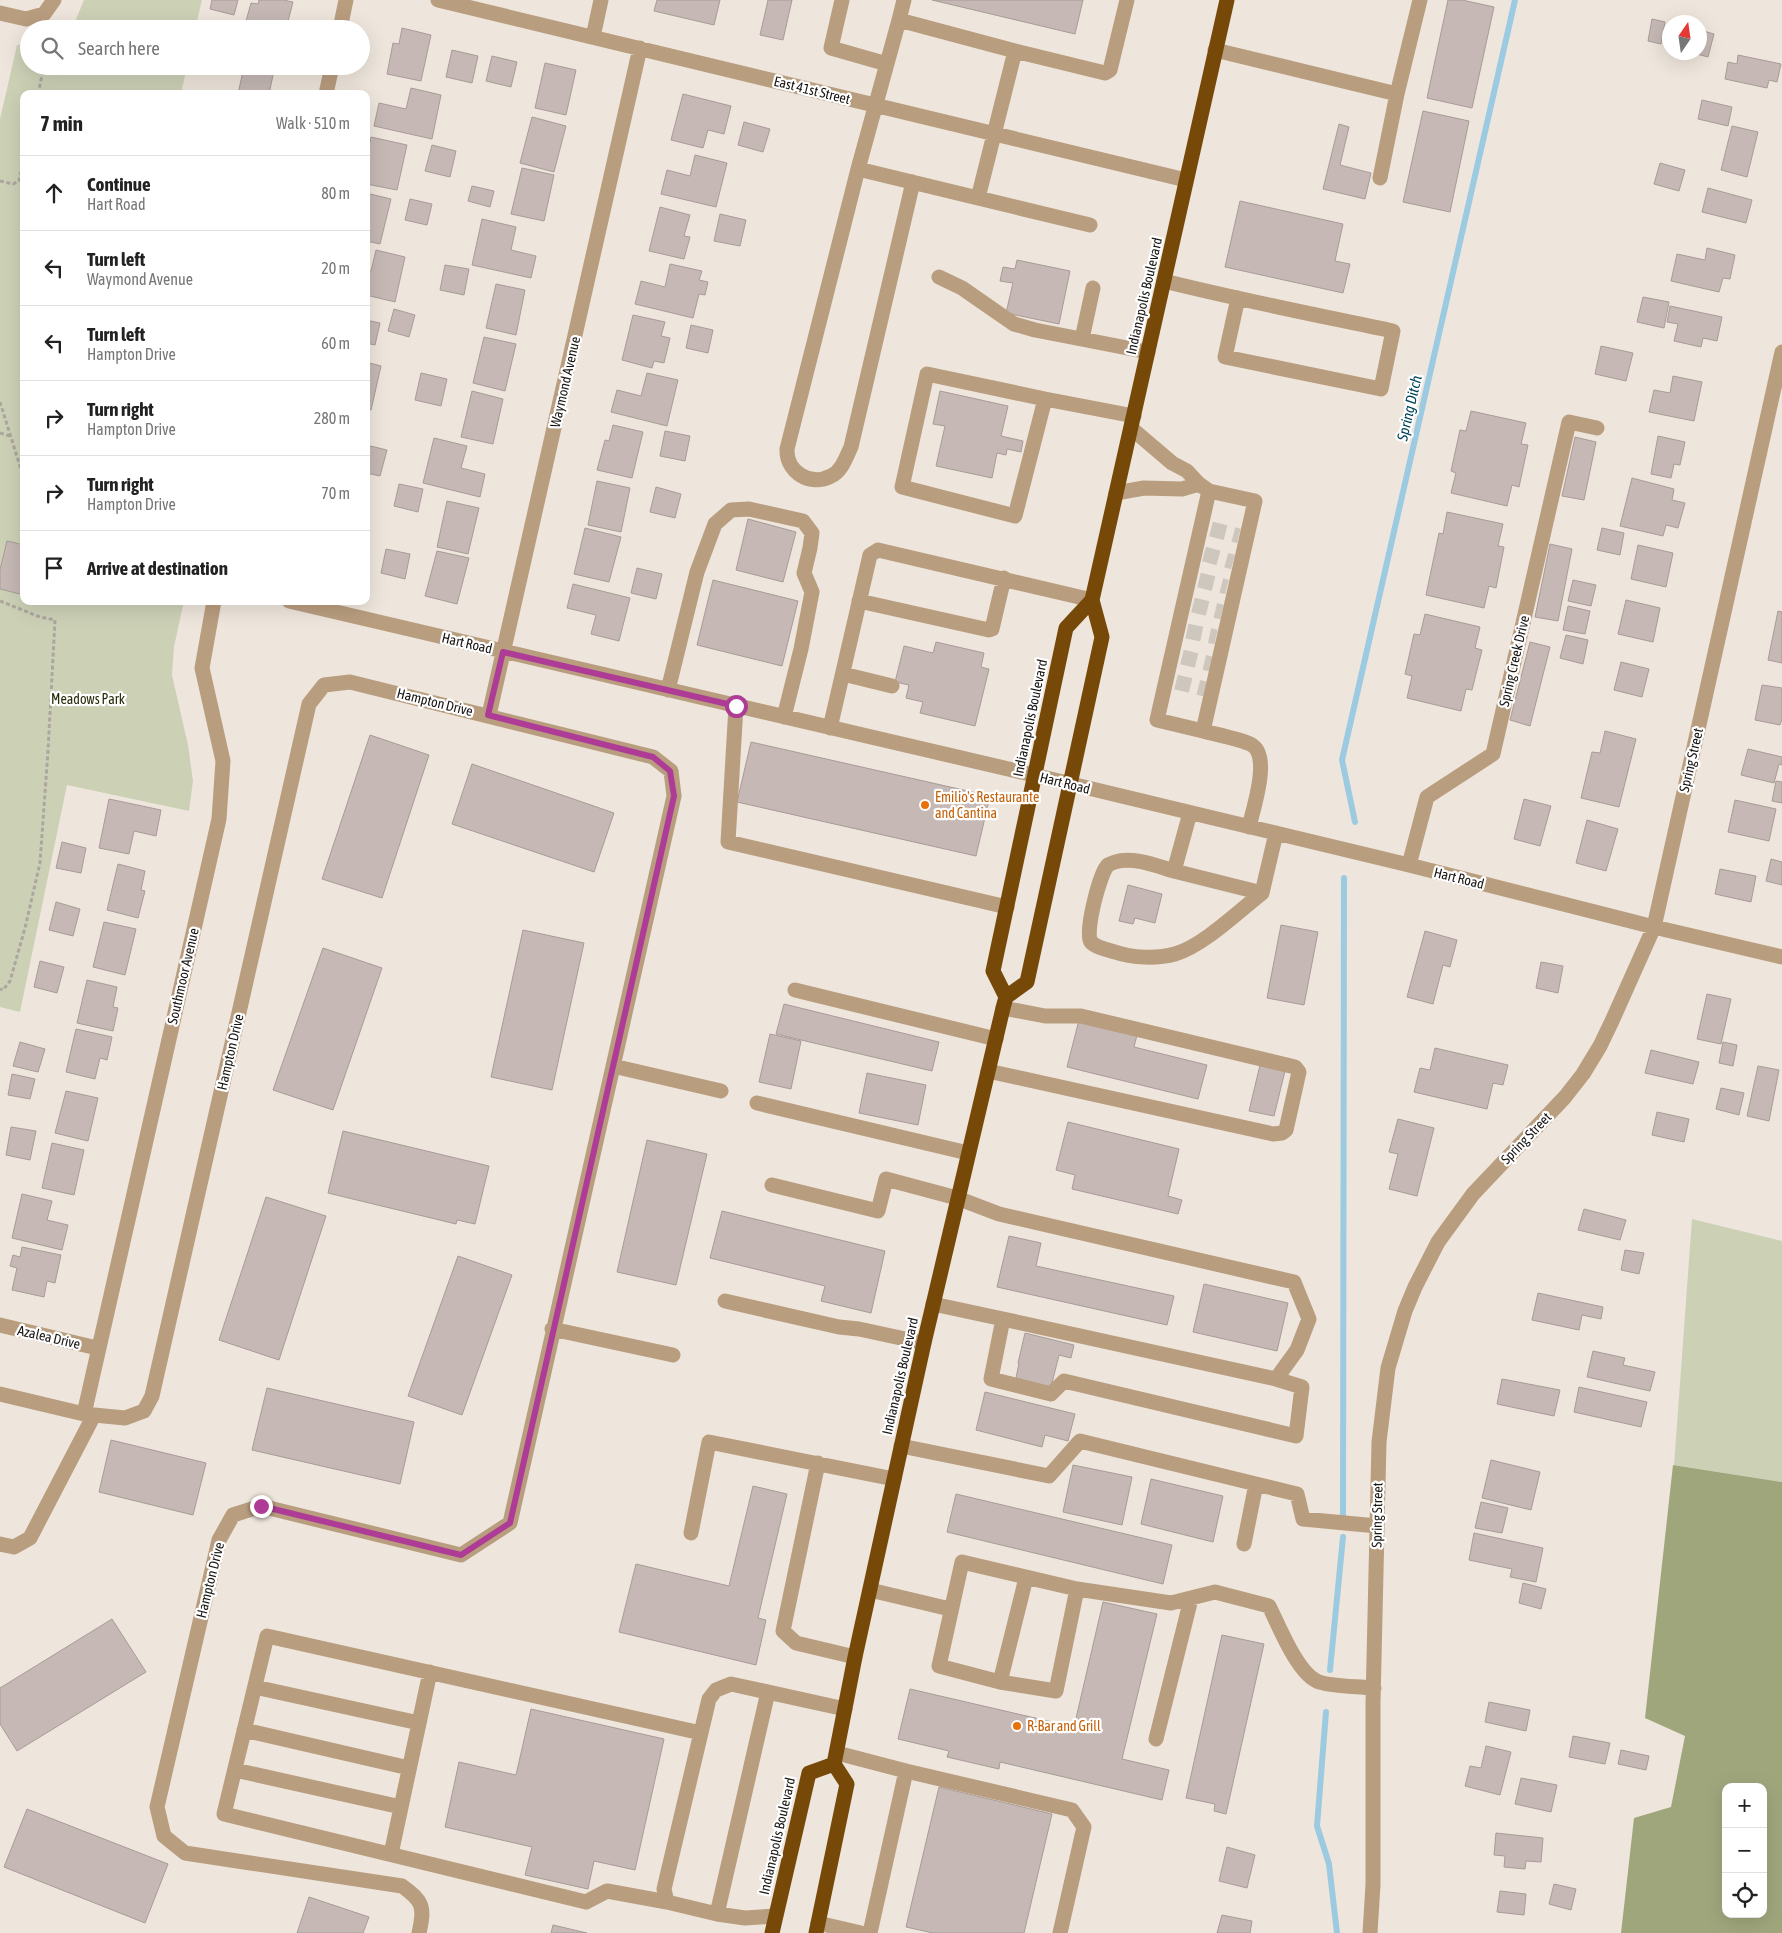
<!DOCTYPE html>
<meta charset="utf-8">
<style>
body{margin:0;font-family:"Asap Condensed",sans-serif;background:#f6f6f6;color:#222}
.controls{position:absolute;right:15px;bottom:15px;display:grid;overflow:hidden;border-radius:10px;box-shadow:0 5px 20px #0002}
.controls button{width:45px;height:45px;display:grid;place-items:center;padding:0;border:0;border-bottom:1px solid #e0e0e0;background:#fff;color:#222;font:25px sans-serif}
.compass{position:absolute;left:1662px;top:15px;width:45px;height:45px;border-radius:50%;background:#fff;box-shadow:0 5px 20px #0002;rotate:13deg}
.stop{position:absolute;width:15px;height:15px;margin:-11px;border:4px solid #ae3c97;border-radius:50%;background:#fff}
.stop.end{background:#ae3c97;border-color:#fff;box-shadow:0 1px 5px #0008}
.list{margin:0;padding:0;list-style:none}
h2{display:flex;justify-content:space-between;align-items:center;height:65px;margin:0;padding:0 20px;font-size:21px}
h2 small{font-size:16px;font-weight:400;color:#767676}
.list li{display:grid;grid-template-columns:32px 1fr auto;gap:15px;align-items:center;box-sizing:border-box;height:75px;padding:0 20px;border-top:1px solid #e0e0e0}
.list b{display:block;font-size:19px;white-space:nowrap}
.list p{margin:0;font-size:16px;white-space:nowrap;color:#767676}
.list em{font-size:16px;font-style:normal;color:#767676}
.icon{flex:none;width:28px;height:28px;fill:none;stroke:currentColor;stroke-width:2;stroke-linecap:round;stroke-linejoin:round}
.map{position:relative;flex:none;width:1782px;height:1933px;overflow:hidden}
.search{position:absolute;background:#fff;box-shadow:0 5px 20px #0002;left:20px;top:20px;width:350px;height:55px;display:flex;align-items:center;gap:12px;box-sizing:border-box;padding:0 18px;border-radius:28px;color:#767676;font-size:19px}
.panel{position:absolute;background:#fff;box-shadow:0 5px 20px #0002;left:20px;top:90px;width:350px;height:515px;border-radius:10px}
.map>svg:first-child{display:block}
.green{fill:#ccd1b6}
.forest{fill:#a0a67c;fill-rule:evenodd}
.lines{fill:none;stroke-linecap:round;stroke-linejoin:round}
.stream{stroke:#9ccbe1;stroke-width:6}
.building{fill:#c5b8b5;stroke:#a89b98}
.minor-tunnel{stroke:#cec7be;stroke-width:15;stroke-dasharray:15 8;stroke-linecap:butt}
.path{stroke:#ada69f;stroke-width:3;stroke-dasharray:4 2.5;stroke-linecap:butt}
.minor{stroke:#b99d7f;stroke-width:15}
.highway{stroke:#774909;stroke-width:15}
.route{stroke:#ae3c97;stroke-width:6}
.food-dot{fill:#e8710a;stroke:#fff;stroke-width:2}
.labels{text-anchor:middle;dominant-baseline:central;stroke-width:4.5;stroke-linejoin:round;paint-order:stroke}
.street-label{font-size:14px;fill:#181512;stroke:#fff}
.park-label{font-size:14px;fill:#292c09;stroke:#fff}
.food-label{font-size:14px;fill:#c56008;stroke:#fff;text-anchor:start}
.water-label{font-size:15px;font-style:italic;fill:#00445a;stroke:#fff}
</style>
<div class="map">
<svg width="1782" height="1933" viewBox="0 0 1782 1933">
<rect width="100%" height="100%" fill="#eee6dc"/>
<path class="green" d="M84 0H202L195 29H70L74 24Z
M17 45H29V66H187L181 94H24V601H184L174 647 172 675 188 745 193 781 189 811 67 785 20 1012 0 1007V119Z
M1692 1219 1782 1241V1482L1674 1465Z"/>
<path class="forest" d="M1673 1465 1782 1482V1933H1621L1634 1818 1671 1807 1685 1736 1645 1718ZM1726 1787H1763V1914H1726Z"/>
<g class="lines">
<path class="stream" d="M1355 822 1342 760 1515 0
M1343 1516 1344 878
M1330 1670 1343 1537
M1326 1712 1317 1826 1329 1864 1337 1933"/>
</g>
<path class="building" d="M212 0H238L234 15 210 9Z
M259 0H283L293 2 286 29H252L254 23 246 21 251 3 258 4Z
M657 0H720L714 25 654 11Z
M768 0H792L783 40 760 35Z
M932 0H1083L1075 34Z
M1448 0H1462L1494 7 1472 108 1427 98Z
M1652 19 1665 22 1661 44 1648 41Z
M402 28 431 35 421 81 387 74 393 43 399 44Z
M1700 30 1714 34 1708 57 1689 52H1700Z
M452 50 478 56 472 83 446 77Z
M1738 55 1781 64 1777 82 1769 80 1767 88 1725 79 1728 62 1737 64Z
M492 56 517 62 511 87 486 81Z
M545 63 576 70 566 115 535 108Z
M244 66H275L269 94H238Z
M411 88 441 95 432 139 374 126 379 103 406 109Z
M683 94 731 106 724 134 708 130 703 148 671 140Z
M1702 100 1732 107 1728 126 1698 119Z
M1423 111 1469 121 1450 212 1403 202Z
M532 117 566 126 554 172 520 163Z
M744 122 770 129 763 152 738 145Z
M1339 124 1349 127 1340 165 1371 173 1365 199 1323 189Z
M1732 126 1758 132 1747 177 1721 170Z
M371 137 407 145 397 190 366 184V161Z
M432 145 456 151 450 177 425 171Z
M695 155 727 163 716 207 661 194 667 170 690 176Z
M1660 163 1685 170 1679 191 1654 184Z
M522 168 554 175 544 221 511 214Z
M472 186 494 191 490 207 468 201Z
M1708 188 1752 200 1746 223 1702 212Z
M366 193 391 199 380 244 366 241Z
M410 199 432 204 427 225 405 220Z
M1240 201 1343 224 1335 261 1350 264 1343 293 1225 267Z
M660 207 690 215 684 236 690 237 684 259 649 251Z
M720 214 746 220 740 246 714 241Z
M482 219 516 227 511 250 536 256 531 278 472 265Z
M1707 248 1735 255 1730 279 1723 278 1719 292 1671 281 1677 254 1705 260Z
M376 250 405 257 395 302 366 295V270L371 271Z
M1017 260 1070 271 1059 324 1006 313 1013 283 1000 281 1003 267 1015 269Z
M670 264 702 271 699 280 708 282 705 295 699 294 693 318 635 304 641 281 665 287Z
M445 265 469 269 464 295 440 290Z
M496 284 525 290 516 335 486 328Z
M1643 297 1669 302 1664 328 1637 322Z
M1670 306 1722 317 1717 341 1703 338 1701 347 1674 341 1678 324 1667 322Z
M394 309 415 315 409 337 388 331Z
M633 315 665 322 661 336 670 338 664 363 654 361 652 368 622 360Z
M366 320 380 323 375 345 366 343Z
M691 325 713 330 708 353 686 348Z
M484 337 516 344 505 391 473 383Z
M1601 346 1633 353 1626 381 1595 374Z
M366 362 381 366 371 410 366 409Z
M421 373 447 379 441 406 415 400Z
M647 373 678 380 667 426 611 412 617 390 641 396Z
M1673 376 1702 382 1694 421 1649 412 1654 390 1670 393Z
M472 391 503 399 493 444 461 437Z
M940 391 1008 406 1001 436 1023 441 1021 452 1007 449 1006 455 997 453 992 478 936 466 945 426 933 424Z
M1471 411 1526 423 1521 444 1528 445 1519 487 1512 485 1507 506 1451 493 1456 473 1451 471 1460 430 1466 431Z
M613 425 643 432 632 478 597 470 605 440 609 441Z
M665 431 690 436 685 461 660 456Z
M1658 436 1685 442 1680 465 1674 464 1671 478 1651 474Z
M1575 437 1596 442 1584 500 1562 496Z
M434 438 467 446 461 468 485 474 480 497 423 483Z
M366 445 387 450 380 476 366 473Z
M1632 478 1674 489 1672 500 1685 503 1678 528 1666 525 1663 536 1620 526Z
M597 481 630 488 621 532 588 525Z
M399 484 423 489 418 512 394 506Z
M656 487 681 494 675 518 650 512Z
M447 501 479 508 468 554 437 547Z
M1447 512 1503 524 1498 546 1504 547 1496 588 1489 586 1484 608 1426 595 1439 533 1443 534Z
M748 519 796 532 783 582 736 570Z
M585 528 621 537 609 582 574 574Z
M1602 528 1624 533 1620 555 1597 550Z
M7 541 24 545V595L0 589V570Z
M1550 544 1572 549 1558 621 1535 617Z
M1638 545 1673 553 1666 587 1631 579Z
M386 549 410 554 405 579 381 573Z
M437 551 469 558 457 604 425 596Z
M637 568 662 574 656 599 631 593Z
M713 580 798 601 782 666 697 645Z
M1573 580 1596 585 1591 606 1568 601Z
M573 584 630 598 619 641 591 634 596 615 567 608Z
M1626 600 1660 608 1653 642 1618 634Z
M1568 606 1590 611 1585 634 1563 630Z
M1778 611 1782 612V663L1768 660Z
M1425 614 1480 627 1475 648 1482 650 1472 690 1466 689 1461 711 1407 698 1412 676 1405 674 1414 634 1420 635Z
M1566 635 1588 640 1583 664 1560 658Z
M936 642 984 653 981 667 989 669 975 726 920 713 923 702 906 698 909 685 895 682 904 646 933 653Z
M1530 642 1550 647 1530 726 1510 720Z
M1621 662 1649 669 1642 697 1614 690Z
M1762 685 1782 688V719L1780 725 1755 720Z
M1605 731 1636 739 1619 807 1581 798 1592 752 1600 753Z
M370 735 429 755 382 898 322 879Z
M751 742 990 796 976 856 737 802Z
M1748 749 1782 757V765L1779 764 1774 783 1741 775Z
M472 764 614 813 594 872 452 824Z
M1776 781 1782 782V803L1772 801Z
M109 799 161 810 156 836 134 831 129 854 99 848Z
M1524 799 1551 806 1540 846 1514 839Z
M1735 800 1776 809 1769 841 1728 832Z
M1587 820 1618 829 1606 871 1576 863Z
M62 842 86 848 81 873 56 868Z
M1771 859 1782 862V885L1766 881Z
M118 864 145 871 141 890 145 891 138 918 107 910Z
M1720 869 1756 876 1751 902 1715 894Z
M1128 885 1162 894 1155 923 1135 918 1133 924 1119 921Z
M56 902 80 909 73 936 49 930Z
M104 922 136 929 125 975 93 967Z
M1281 925 1318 932 1304 1005 1267 998Z
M523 930 584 943 552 1090 491 1077Z
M1425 931 1457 940 1450 967 1443 965 1433 1004 1407 997Z
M323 948 382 968 333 1110 273 1090Z
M40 961 64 967 57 993 34 987Z
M1541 962 1563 966 1558 993 1536 988Z
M87 980 117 987 113 1007 118 1008 113 1031 77 1023Z
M1707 994 1731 999 1721 1044 1697 1039Z
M784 1004 939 1042 932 1071 776 1034Z
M1079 1020 1137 1035 1134 1047 1207 1065 1198 1099 1067 1067Z
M76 1029 112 1037 107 1060 100 1058 95 1079 66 1072Z
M770 1034 801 1041 791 1089 759 1082Z
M20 1042 45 1049 38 1072 13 1066Z
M1723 1042 1737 1045 1733 1066 1719 1063Z
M1435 1048 1508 1065 1503 1085 1493 1083 1487 1109 1414 1092 1420 1068 1430 1070Z
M1651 1050 1699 1062 1693 1084 1645 1073Z
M1260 1065 1285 1071 1274 1116 1249 1111Z
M1758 1066 1779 1070 1769 1121 1747 1116Z
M867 1073 926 1085 918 1125 859 1113Z
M12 1074 35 1079 30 1099 8 1095Z
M1721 1088 1744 1093 1739 1115 1716 1109Z
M66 1091 98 1098 88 1141 55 1133Z
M1657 1112 1689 1119 1684 1142 1652 1135Z
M1398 1119 1434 1128 1417 1196 1389 1189 1398 1154 1389 1152Z
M1068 1122 1179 1149 1168 1196 1182 1200 1178 1214 1072 1189 1075 1175 1056 1170Z
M11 1127 36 1131 30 1160 6 1155Z
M343 1131 489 1166 475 1224 457 1220 456 1224 328 1193Z
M647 1140 707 1154 676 1285 617 1272Z
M52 1143 84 1150 74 1195 42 1188Z
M22 1194 52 1201 47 1220 68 1225 62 1250 12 1238Z
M266 1197 326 1216 279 1360 219 1340Z
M1584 1209 1626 1220 1620 1240 1578 1230Z
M722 1211 885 1251 871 1313 821 1301 825 1286 710 1258Z
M1009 1236 1041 1243 1036 1266 1174 1296 1167 1325 997 1287Z
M22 1247 61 1255 55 1283 47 1281 44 1297 12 1290 17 1268 10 1266 13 1255 20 1257Z
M1625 1250 1644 1253 1639 1274 1621 1270Z
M458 1256 512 1275 462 1415 408 1396Z
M1204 1284 1288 1303 1277 1351 1193 1332Z
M1538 1293 1603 1307 1601 1319 1582 1315 1579 1330 1532 1320Z
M1025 1333 1074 1345 1071 1358 1059 1355 1051 1387 1016 1378 1019 1363H1018Z
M1593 1351 1625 1358 1623 1365 1655 1372 1650 1391 1587 1377Z
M1502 1379 1560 1390 1554 1416 1497 1404Z
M1579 1387 1647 1402 1641 1427 1574 1412Z
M267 1388 414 1422 400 1484 252 1450Z
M985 1392 1075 1414 1068 1441 1045 1435 1042 1447 976 1430Z
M111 1440 206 1463 193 1515 99 1492Z
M1491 1460 1540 1472 1531 1510 1482 1498Z
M1073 1465 1132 1477 1122 1525 1063 1512Z
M1151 1479 1223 1496 1213 1542 1141 1524Z
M753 1486 787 1494 758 1618 766 1620 756 1665 619 1632 636 1564 729 1586Z
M956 1494 1172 1545 1163 1584 947 1532Z
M1481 1502 1508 1508 1502 1533 1475 1528Z
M1474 1533 1543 1548 1536 1582 1510 1577 1512 1569 1469 1560Z
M1523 1583 1546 1589 1541 1609 1519 1603Z
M1103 1602 1157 1614 1122 1759 1169 1770 1162 1800 1000 1762 999 1769 947 1757 949 1751 898 1739 910 1689 1074 1727Z
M112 1619 146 1672 17 1751 0 1724V1688Z
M1222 1635 1264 1644 1226 1814 1214 1811 1215 1804 1186 1798Z
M1489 1702 1530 1710 1526 1731 1485 1722Z
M531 1709 664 1739 635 1870 594 1861 588 1889 525 1875 532 1847 445 1827 459 1762 516 1775Z
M1573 1736 1610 1743 1605 1764 1569 1757Z
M1486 1746 1511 1752 1500 1795 1465 1786 1470 1766 1481 1768Z
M1621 1750 1649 1756 1646 1770 1618 1764Z
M1521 1778 1557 1785 1551 1812 1515 1804Z
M939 1787 1052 1814 1024 1933H933L906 1927Z
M27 1809 168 1864 145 1923 4 1867Z
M1496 1833 1543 1838 1541 1862 1526 1861 1525 1869 1504 1867 1505 1856 1494 1855Z
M1227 1847 1255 1855 1247 1888 1219 1881Z
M1554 1884 1576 1889 1571 1910 1549 1904Z
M1500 1891 1526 1894 1524 1915 1497 1912Z
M309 1897 369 1917 363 1933H297Z
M1222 1915 1252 1921 1250 1933H1217Z
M553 1925 587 1933H551Z"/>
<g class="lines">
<path class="minor-tunnel" d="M1211 529 1239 536
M1204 554 1233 562
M1199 580 1227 587
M1193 605 1222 612
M1187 631 1216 637
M1182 657 1211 664
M1176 682 1205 689"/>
<path class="path" d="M38 94 44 66
M0 181 13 184 19 181 24 156
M0 402 24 479
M0 433 10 436
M0 601 40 617 55 620 48 751 40 863 25 928 10 981 3 990 0 989"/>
<path class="minor" d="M438 0 1186 180
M842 0 831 48 887 64
M0 13 26 19 44 14 54 0
M899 20 1015 51 978 198 858 169Z
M899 20 904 0
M340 29 346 0
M593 37 601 0
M1215 50 1397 94 1380 178
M1015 51 1105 73 1110 70 1127 0
M326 94 332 66
M1397 94 1420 0
M858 169 787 449C786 472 810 487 831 476 842 471 846 457 851 447L913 182
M978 198 1090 225
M939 277 962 288 1014 324 1035 330 1148 352
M1164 281C1240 300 1317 315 1393 331L1381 389 1225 357 1238 298
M1082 339 1093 288
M1045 399 927 374 902 487 1015 516 1045 399 1134 416
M1199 484 1209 491 1255 501 1203 731 1157 720 1209 491
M1116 493 1144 488 1182 489 1199 484 1187 471 1172 463 1131 428
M289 601 1034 775 1409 865 1654 927 1782 957
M859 601 989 630 992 629 1004 578
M843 674 892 686
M668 690 697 572 715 524 731 510 749 509 803 521 812 533 810 548 804 573 812 592 801 649 784 717
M736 706 728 842 1007 907
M489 715 640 48
M830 728 870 555 878 550 1092 600
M1203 731C1214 734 1244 740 1252 745 1271 757 1253 809 1249 827
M1190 813 1174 871 1262 893 1276 833
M1409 865 1427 797 1493 754 1569 422 1597 428
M1174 871C1157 866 1133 856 1115 862 1112 863 1110 864 1108 865 1100 872 1084 934 1091 942 1095 947 1108 950 1115 952 1132 958 1157 959 1175 954 1203 946 1239 911 1262 893
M795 990 996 1039
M613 1066 721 1091
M988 1071 1273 1134 1282 1133 1286 1130 1299 1072 1295 1067 1081 1016H1045L1003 1008
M757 1103 968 1153
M772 1185 878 1211 886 1179 957 1198 999 1214 1294 1282 1309 1319 1297 1350 1276 1379 1003 1319 991 1379 1051 1394 1064 1381 1296 1436 1302 1387 1276 1379
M725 1301 839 1327 859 1329 924 1343
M933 1304 1003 1319
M0 1325 97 1348
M552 1329 673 1355
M0 1394 84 1414 125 1418 144 1411 152 1396 309 704 324 685 350 682 653 757 671 771 674 796 510 1523 461 1555 261 1506 233 1515 219 1540 157 1807 164 1836 185 1853 402 1886C423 1901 425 1907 419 1933
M84 1414 219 819 223 761 202 668 214 601
M901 1446 1049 1476 1080 1441 1297 1494 1303 1519 1377 1526
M818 1463 783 1631 796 1643 855 1657
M691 1533 709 1442 894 1479
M0 1544 14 1547 30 1538 94 1415
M1244 1544 1256 1484
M1077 1589 1056 1691 1000 1682 939 1666 962 1562 1077 1589 1171 1603 1215 1592 1269 1606C1279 1626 1298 1675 1319 1682 1335 1687 1357 1686 1374 1688
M870 1590 950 1609
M1000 1682 1026 1578
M255 1687 419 1723
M244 1730 409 1768
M1156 1739 1191 1599
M837 1753 906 1771 870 1933
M235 1770 401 1807
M906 1771 1072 1810 1084 1827 1060 1933
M391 1854 430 1672
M667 1902 607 1891 586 1902 224 1814 267 1636 701 1733
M717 1914 768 1692
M775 1916 745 1918 717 1914 667 1902 664 1889 709 1699 716 1690 731 1684 845 1709
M818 1923 861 1933
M1370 1933 1373 1885V1703L1379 1442 1388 1368 1405 1311 1415 1287 1438 1242 1473 1194 1565 1097 1583 1074 1600 1046 1612 1021 1654 927 1782 352"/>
<path class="highway" d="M1006 997 993 971 1066 628 1092 600
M772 1933 809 1773 834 1764
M816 1933 847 1784 834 1764 855 1657 924 1343 1003 1008 1006 997 1027 982 1102 637 1092 600 1227 0"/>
</g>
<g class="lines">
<path class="route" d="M261 1506 461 1555 510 1523 674 796 670 771 653 757 488 715 503 652 736 706"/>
</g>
<g class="food-dot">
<circle cx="925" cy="805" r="5"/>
<circle cx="1017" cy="1726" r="5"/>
</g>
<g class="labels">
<g class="street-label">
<text transform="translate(812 90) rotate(14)">East 41st Street</text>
<text transform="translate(1144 296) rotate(-77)">Indianapolis Boulevard</text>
<text transform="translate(565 382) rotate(-77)">Waymond Avenue</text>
<text transform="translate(467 643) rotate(13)">Hart Road</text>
<text transform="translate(1514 661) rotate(-77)">Spring Creek Drive</text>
<text transform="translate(435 702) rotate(14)">Hampton Drive</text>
<text transform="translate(1030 718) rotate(-78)">Indianapolis Boulevard</text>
<text transform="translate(1691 760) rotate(-77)">Spring Street</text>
<text transform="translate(1065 783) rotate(14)">Hart Road</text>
<text transform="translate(1459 878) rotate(14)">Hart Road</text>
<text transform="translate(183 976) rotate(-77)">Southmoor Avenue</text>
<text transform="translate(230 1052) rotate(-77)">Hampton Drive</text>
<text transform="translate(1526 1138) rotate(-46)">Spring Street</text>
<text transform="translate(49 1337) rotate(13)">Azalea Drive</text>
<text transform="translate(900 1376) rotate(-77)">Indianapolis Boulevard</text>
<text transform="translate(1377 1515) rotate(-89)">Spring Street</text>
<text transform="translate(210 1580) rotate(-76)">Hampton Drive</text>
<text transform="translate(777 1836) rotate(-77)">Indianapolis Boulevard</text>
</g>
<g class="park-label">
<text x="88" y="699">Meadows Park</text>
</g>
<g class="food-label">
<text x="935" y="797">Emilio's Restaurante<tspan x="935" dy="16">and Cantina</tspan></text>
<text x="1027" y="1726">R-Bar and Grill</text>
</g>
<g class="water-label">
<text transform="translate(1409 408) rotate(-77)">Spring Ditch</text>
</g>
</g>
</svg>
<div class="controls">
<button>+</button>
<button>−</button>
<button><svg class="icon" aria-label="locate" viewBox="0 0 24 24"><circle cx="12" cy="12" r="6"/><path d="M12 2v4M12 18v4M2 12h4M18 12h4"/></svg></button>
</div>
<svg class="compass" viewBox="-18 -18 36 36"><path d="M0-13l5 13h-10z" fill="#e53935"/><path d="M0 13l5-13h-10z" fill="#767676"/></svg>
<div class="stop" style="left:736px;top:706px"></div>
<div class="stop end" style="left:261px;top:1506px"></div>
<div class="search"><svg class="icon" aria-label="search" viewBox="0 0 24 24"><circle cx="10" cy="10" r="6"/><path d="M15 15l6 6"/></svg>Search here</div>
<section class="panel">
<h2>7 min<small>Walk · 510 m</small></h2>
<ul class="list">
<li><svg class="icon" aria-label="ahead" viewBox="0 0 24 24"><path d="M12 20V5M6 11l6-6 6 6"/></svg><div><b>Continue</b><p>Hart Road</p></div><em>80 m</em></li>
<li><svg class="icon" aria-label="left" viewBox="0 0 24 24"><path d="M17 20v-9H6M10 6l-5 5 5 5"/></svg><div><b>Turn left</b><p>Waymond Avenue</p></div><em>20 m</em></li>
<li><svg class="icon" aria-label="left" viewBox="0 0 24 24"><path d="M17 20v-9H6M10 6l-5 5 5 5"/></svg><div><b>Turn left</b><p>Hampton Drive</p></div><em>60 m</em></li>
<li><svg class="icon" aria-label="right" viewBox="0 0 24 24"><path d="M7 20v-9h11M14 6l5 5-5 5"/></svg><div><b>Turn right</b><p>Hampton Drive</p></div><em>280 m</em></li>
<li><svg class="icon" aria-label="right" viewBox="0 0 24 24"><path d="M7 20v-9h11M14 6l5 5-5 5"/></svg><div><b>Turn right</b><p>Hampton Drive</p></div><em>70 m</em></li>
<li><svg class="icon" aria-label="arrive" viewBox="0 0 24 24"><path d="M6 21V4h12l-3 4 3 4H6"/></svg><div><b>Arrive at destination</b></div></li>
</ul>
</section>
</div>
